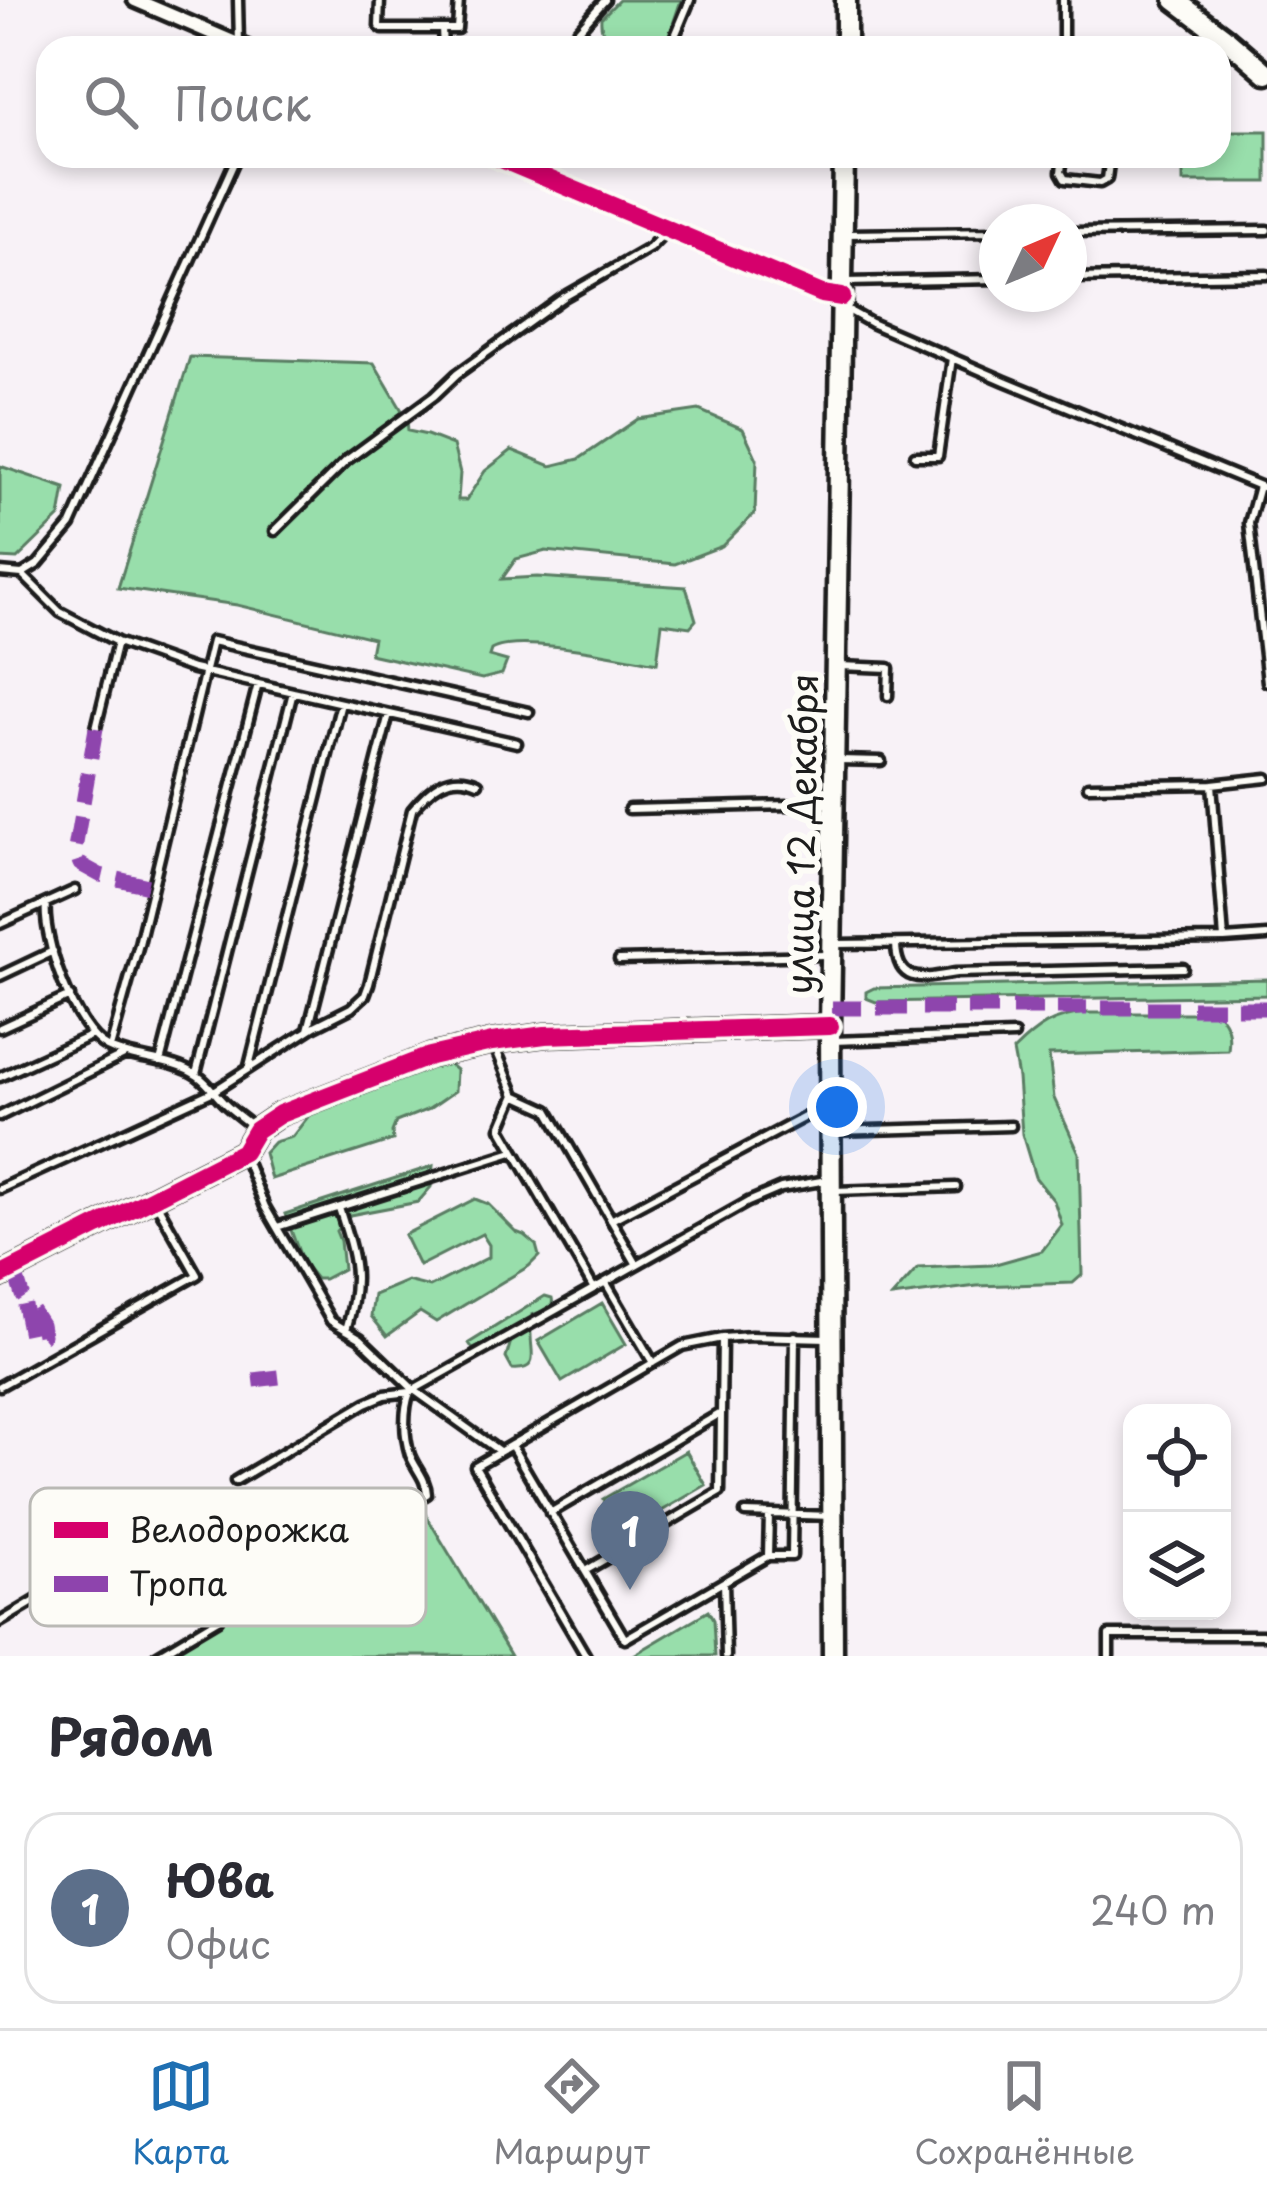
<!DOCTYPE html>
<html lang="ru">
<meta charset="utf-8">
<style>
body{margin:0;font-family:"Playpen Sans",sans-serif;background:#f7f7f7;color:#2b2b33}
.controls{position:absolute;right:36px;bottom:36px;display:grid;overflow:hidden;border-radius:24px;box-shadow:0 6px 18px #0003}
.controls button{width:108px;height:108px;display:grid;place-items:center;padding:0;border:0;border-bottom:3px solid #e1e1e2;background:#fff;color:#2b2b33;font:60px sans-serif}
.compass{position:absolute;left:979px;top:204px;width:108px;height:108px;border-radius:50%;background:#fff;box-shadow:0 6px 18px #0003;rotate:46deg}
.you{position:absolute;left:837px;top:1107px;width:42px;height:42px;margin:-30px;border:9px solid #fff;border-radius:50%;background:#1a73e8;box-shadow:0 0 0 18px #1a73e833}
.badge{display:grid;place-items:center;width:78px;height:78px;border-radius:50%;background:#1f6fb2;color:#fff;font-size:39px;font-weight:700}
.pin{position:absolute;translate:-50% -99px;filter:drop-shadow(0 3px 6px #0008)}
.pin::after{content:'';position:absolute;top:63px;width:42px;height:36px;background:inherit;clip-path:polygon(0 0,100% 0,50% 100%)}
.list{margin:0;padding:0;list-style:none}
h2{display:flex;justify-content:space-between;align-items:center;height:156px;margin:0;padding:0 48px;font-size:51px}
h2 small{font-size:39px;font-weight:400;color:#7c7c81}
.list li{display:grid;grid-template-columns:78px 1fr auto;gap:36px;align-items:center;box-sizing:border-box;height:192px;margin:0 24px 24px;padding:0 24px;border:3px solid #e1e1e2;border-radius:36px}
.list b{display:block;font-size:45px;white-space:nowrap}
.list p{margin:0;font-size:39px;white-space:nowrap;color:#7c7c81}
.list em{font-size:39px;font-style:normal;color:#7c7c81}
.icon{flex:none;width:66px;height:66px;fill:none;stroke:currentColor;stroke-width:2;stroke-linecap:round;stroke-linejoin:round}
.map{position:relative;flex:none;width:1267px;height:1656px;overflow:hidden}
.search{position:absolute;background:#fff;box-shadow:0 6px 18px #0003;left:36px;right:36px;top:36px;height:132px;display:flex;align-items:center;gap:30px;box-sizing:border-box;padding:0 42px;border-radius:36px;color:#7c7c81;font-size:45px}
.sheet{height:372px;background:#fff}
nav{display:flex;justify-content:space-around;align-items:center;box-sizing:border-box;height:168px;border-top:3px solid #e1e1e2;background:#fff;font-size:33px;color:#7c7c81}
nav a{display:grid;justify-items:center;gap:6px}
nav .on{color:#1f6fb2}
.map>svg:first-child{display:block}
.green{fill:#98deab;stroke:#5a7d64;stroke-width:3}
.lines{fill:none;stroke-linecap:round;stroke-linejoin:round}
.lane-casing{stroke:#1c1c1c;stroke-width:15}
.street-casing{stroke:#1c1c1c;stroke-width:21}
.secondary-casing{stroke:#1c1c1c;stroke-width:27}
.lane{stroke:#fdfcf7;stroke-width:6}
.street{stroke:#fdfcf7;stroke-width:12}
.secondary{stroke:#fdfcf7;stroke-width:18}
.quiet{stroke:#8e44ad;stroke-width:15;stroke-dasharray:30 15;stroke-linecap:butt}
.cycleway-casing{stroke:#fdfcf7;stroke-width:26}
.cycleway{stroke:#d6006c;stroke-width:18}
.labels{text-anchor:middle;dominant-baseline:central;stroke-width:12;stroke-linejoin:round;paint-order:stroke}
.street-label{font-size:36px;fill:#1c1c1c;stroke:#fdfcf7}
.key{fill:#fdfcf7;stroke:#bab9b5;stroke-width:3}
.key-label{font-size:33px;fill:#1c1c1c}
</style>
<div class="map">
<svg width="1267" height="1656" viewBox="0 0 1267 1656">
<rect width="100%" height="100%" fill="#f8f2f7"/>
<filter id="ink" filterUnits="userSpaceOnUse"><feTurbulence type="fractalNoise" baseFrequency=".00833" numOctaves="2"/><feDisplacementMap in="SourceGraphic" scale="24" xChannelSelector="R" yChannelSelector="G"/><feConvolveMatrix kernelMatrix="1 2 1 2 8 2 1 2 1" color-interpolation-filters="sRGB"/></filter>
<g filter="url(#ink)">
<path class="green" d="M619 0H681L665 48H615C605 39 600 31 601 18Z
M1219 131H1267V182H1183V156H1219Z
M190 357 374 363 407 419 408 431 427 435 453 445 460 473 458 500H466L485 471 512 450 551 466 579 459 638 419 699 410 743 429 757 459 755 513 722 546 675 564 546 551 516 559 502 579 537 577 686 587 696 620 690 627 662 623 657 663C622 657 518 634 491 650L489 656 507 661 502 674 482 679 370 654 373 638 237 605 118 588Z
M0 466 65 488 60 517 17 559 0 558Z
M1267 979V995L876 1002 866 998V992L874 988Z
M1086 1013H1218C1229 1025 1230 1035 1228 1050L1049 1055 1054 1098 1079 1153 1082 1275 1073 1283 977 1286 892 1297 918 1268 992 1265 1042 1251 1062 1225 1054 1201 1035 1177 1022 1134 1018 1078 1013 1051C1037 1027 1053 1016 1086 1013Z
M443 1059 456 1070 455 1091 429 1109 396 1122 392 1132 393 1140 271 1179 264 1153 274 1142 292 1137 318 1104Z
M433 1166 431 1187 418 1202 350 1215 336 1231 340 1241 343 1269 324 1279H316L303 1263 285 1214Z
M475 1199 488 1204 516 1232 524 1235 536 1245 539 1256 529 1266 436 1322 420 1312 387 1336 371 1316 374 1295 407 1281 430 1287 489 1257V1245L482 1234 419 1266 404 1235Z
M545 1296 552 1298C555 1312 541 1310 532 1315 532 1321 530 1328 531 1335 531 1354 540 1371 512 1369L506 1358 511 1341 506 1334 473 1349 469 1343Z
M602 1303 626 1344 562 1382 538 1341Z
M686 1451 706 1485 624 1533 603 1499Z
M415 1497 511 1656H149Z
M708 1611 713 1620 715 1656H632Z"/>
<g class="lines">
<g class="lane-casing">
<path id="lane" d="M238 0 239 44
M380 0 379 26 383 29H457L459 0
M442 29 443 48
M578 48 572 40 574 35 605 0
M670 48 690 0
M1063 48V0
M1063 156 1061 172 1065 179 1100 183 1107 179 1110 156
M1069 232 1267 230
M847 234 997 232
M1069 278 1267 275
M846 282 997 279
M846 309 871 323 1005 381 1267 489
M915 456H938L952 358
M1259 486 1249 523 1267 682
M275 531 347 460 434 396 457 374 564 297 650 248 666 231
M0 572 22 574 38 564 71 525 237 156
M22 574 60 612 117 642 193 669 517 743
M839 666 889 668 888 696
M96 728 117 642
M839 760 881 761
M1088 786 1212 784 1267 778
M629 809 831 804
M46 903C42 939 74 1030 107 1047 135 1061 171 1058 198 1076 208 1083 215 1094 224 1103 233 1112 244 1119 253 1127
M0 924 75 890
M1224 939 1267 936
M837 944 1224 939 1212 784
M896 944C897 987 925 978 956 973L1183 968
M619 960 825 955
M0 976 53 951
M0 1028 70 996
M308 1030 389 714
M832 1041 1014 1035
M494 1045 515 1095 501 1128 593 1287
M110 1048 139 944 212 641 529 712
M160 1062 258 684
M249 1066 341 703
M196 1074 293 692
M0 1077 92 1035
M515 1095 548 1110 636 1263
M0 1116 124 1055
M834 1131 1011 1126
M244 1155 265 1207 331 1321 360 1338 414 1390 499 1451
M0 1189 214 1091 315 1026 351 1008 365 995 369 984 412 810C430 788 449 770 478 783
M834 1191 956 1187
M339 1208C355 1258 362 1278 346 1330
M611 1220 827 1105
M277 1227 513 1152
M606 1283 653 1363
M0 1386 197 1275 154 1199
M511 1445 625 1639 768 1556H792L795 1336
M235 1481 366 1403 385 1395 410 1392 748 1202 781 1188 827 1180
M550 1513 721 1413
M745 1513 832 1516
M768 1556 769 1514
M585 1571 720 1492 722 1338
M291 1575 427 1494C426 1478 416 1470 410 1455 404 1436 403 1411 410 1392
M724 1582 726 1656
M0 1622 151 1532
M156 1656 218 1619
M586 1656 475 1466 682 1346 722 1338 751 1336 827 1338
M1109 1656V1635H1267"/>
</g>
<g class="street-casing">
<path id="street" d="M135 0 247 48
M494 156 822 294 842 297"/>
</g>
<g class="secondary-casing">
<path id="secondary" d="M1175 0 1224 37 1267 74
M846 48V0
M0 1276 243 1152 256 1130 280 1114 430 1056 492 1042 545 1035 830 1026
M833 1656 830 1026 844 156"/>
</g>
<use href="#lane" class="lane"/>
<use href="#street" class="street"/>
<use href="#secondary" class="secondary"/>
<path class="quiet" d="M96 728 75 849 80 864 100 875 153 887
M832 1008H1267
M14 1269 22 1295 41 1324 43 1335 38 1339 30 1335 22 1295
M254 1380 279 1377"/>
<g class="cycleway-casing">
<path id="cycleway" d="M494 156 822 294 842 297
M0 1276 243 1152 256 1130 280 1114 430 1056 492 1042 545 1035 830 1026"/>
</g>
<use href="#cycleway" class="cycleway"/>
</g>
</g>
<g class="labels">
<g class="street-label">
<text transform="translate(800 834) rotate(-89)">улица 12 Декабря</text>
</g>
</g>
<rect x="30" y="1488" width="396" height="138" rx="18" class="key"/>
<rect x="54" y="1522" width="54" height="16" fill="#d6006c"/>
<rect x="54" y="1576" width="54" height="16" fill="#8e44ad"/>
<g class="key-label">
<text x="129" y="1542">Велодорожка</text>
<text x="129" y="1596">Тропа</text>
</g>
</svg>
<div class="controls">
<button><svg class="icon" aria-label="locate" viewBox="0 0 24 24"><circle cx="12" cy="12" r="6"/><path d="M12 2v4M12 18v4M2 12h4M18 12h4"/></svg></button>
<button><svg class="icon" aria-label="layers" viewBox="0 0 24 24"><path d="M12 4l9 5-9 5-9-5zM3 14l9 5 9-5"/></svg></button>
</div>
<svg class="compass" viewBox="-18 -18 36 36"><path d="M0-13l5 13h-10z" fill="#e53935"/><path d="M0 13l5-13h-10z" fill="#7c7c81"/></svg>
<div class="you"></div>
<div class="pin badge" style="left:630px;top:1590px;background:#5c6f8a">1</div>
<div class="search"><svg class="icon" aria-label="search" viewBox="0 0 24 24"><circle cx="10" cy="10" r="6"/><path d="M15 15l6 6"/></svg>Поиск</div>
</div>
<section class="sheet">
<h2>Рядом<small></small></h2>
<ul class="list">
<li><span class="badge" style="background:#5c6f8a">1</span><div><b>Юва</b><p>Офис</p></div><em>240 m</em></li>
</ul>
</section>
<nav>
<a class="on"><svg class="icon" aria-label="map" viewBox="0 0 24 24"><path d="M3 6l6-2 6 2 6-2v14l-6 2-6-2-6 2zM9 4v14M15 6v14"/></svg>Карта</a>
<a><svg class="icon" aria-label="directions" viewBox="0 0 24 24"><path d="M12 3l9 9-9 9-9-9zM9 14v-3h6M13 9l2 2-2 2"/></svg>Маршрут</a>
<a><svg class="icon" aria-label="saved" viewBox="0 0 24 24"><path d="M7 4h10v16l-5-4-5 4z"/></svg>Сохранённые</a>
</nav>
